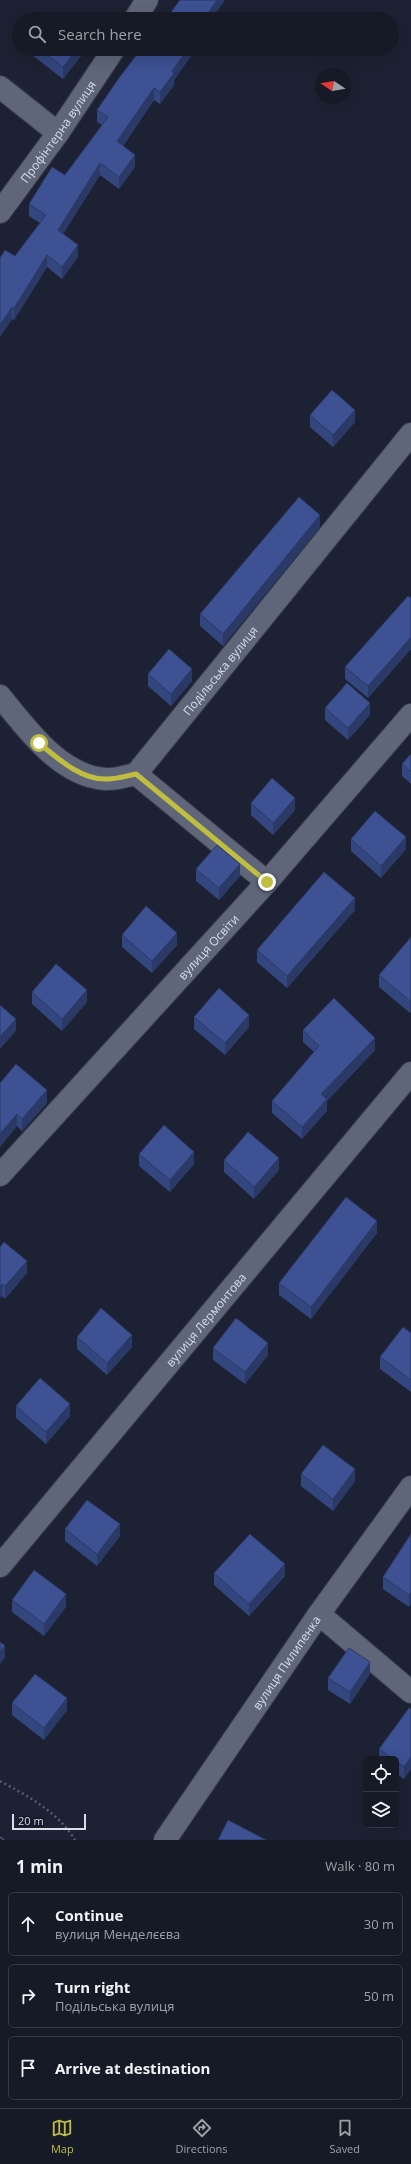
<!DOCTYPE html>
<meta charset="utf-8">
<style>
body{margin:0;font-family:"Open Sans",sans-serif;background:#222732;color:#f1f3f6}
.controls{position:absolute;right:12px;bottom:12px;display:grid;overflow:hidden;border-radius:6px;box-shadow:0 4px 16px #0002}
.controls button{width:36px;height:36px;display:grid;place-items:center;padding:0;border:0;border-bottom:1px solid #343843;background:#151a26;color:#f1f3f6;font:20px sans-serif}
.compass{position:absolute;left:315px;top:68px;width:36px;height:36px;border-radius:50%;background:#151a26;box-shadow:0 4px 16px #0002;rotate:282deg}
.scale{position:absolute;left:12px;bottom:10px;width:74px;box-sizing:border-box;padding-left:4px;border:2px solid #d8dde8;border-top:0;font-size:11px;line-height:14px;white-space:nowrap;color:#d8dde8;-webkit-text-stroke:3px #131929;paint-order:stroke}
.stop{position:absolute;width:12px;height:12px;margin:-9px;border:3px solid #c0be41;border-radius:50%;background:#fff}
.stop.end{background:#c0be41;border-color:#fff;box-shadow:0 1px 4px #0008}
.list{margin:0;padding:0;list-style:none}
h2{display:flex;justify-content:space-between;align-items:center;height:52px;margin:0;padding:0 16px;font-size:17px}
h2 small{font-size:13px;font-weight:400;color:#9da1a7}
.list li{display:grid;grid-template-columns:26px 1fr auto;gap:12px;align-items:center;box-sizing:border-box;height:64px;margin:0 8px 8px;padding:0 8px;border:1px solid #343843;border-radius:6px}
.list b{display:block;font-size:15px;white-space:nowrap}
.list p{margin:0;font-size:13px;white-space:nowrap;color:#9da1a7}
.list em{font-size:13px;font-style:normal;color:#9da1a7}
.icon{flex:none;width:22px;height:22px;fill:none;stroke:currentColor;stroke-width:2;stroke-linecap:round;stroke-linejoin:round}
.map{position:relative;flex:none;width:411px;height:1840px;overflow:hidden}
.search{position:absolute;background:#151a26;box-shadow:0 4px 16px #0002;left:12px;right:12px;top:12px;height:44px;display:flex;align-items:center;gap:10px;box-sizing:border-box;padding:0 14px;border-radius:22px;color:#9da1a7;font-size:15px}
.sheet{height:268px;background:#151a26}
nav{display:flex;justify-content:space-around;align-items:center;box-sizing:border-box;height:56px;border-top:1px solid #343843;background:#151a26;font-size:11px;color:#9da1a7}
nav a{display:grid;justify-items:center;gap:2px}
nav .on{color:#c0be41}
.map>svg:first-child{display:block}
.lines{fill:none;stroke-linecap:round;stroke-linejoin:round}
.street-casing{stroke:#393d4b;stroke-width:24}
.path{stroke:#585d6c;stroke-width:2.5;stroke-dasharray:2 3;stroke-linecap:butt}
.street{stroke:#5f667a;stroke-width:22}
.tram{stroke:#727786;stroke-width:1}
.wall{fill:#34467e}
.shaded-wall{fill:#2b3967}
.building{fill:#3d5193;stroke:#2b3967}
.route{stroke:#c0be41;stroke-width:5}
.labels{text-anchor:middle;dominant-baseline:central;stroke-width:3.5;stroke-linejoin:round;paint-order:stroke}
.street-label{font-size:12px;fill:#d8dde8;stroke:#131929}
</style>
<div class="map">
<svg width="411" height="1840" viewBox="0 0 411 1840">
<rect width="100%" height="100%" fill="#1c2233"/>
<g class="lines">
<g class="street-casing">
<g id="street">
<path d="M135 19 147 0"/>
<path d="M0 87 58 133"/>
<path id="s1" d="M0 212 58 133 114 49"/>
<path d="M0 696C26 728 60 776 105 779 115 780 126 776 136 774"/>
<path id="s2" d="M267 882 136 774 411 434"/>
<path id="s3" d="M0 1175 267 882 411 715"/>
<path id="s4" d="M0 1566 411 1073"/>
<path d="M319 1614 411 1692"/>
<path id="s5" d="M165 1840 319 1614 411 1487"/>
</g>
</g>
<path class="path" d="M0 1781C29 1797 57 1811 75 1840"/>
<use href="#street" class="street"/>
<path class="tram" d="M0 1837 4 1840"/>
</g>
<path class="wall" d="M27 49H81V56L63 79 27 51Z
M144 49H196L174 80V85L160 104 154 100 123 146 135 167 119 189 100 175 63 234 78 257 62 279 47 267 14 320 12 319 0 337V258L15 256 40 223 29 216V204L65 175 102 125 97 122V110Z
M310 415 355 422 333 447 310 427Z
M320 527 223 646 200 626V614Z
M411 598V649L368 698 345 679V667Z
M148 674 192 681 171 706 148 686Z
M325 708 370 715 348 740 325 720Z
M411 754V784L402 776V764Z
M251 803 295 810 273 835 251 815Z
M351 839 406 849 381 878 351 851Z
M196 869 240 876 219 900 196 881Z
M355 910 287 988 257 962V950Z
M122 935 177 945 152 973 122 947Z
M411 937V1012L410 1013 379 987V975Z
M32 992 87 1002 62 1031 32 1004Z
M194 1017 249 1027 225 1055 194 1029Z
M303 1030 375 1050 327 1101V1111L302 1139 272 1113V1101L314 1052 303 1042Z
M0 1083 47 1103 22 1131 17 1126 0 1147Z
M139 1154 194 1164 170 1192 139 1166Z
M224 1160 279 1170 254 1199 224 1172Z
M377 1233 311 1319 279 1295V1283Z
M0 1247 27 1273 5 1299 2 1296Z
M411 1333V1392L380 1369V1357Z
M77 1337 132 1347 107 1375 77 1349Z
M213 1348 268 1355 245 1384 213 1360Z
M16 1406 70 1416 46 1444 16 1418Z
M301 1474 355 1481 333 1511 301 1486Z
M65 1529 120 1536 97 1566 65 1541Z
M411 1534 409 1607 383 1589V1577Z
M214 1573 285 1576 249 1616 214 1585Z
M12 1600 66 1607 44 1636 12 1612Z
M370 1674 350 1704 328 1690V1678Z
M12 1703 67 1710 44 1740 12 1715Z
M411 1709V1769L404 1779 396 1773V1759H379V1749Z"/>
<path class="shaded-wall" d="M217 0H225L212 19H206V16Z
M77 49H81V56L63 79V67Z
M188 49H196L174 80V85L160 104V92L172 71Z
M154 88V100L117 154V141Z
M135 155V167L119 189V177Z
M100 163V175L58 242V230Z
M78 245V257L62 279V267Z
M47 255V267L14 320V308Z
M12 307V319L0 337V325Z
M355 410V422L333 447V435Z
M320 515V527L223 646V634Z
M411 637V649L368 698V686Z
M192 669V681L171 706V694Z
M370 703V715L348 740V728Z
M295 798V810L273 835V823Z
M406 837V849L381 878V866Z
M240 864V876L219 900V888Z
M355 898V910L287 988V976Z
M177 933V945L152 973V961Z
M87 990V1002L62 1031V1019Z
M411 1000V1012L410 1013V1001Z
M249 1015V1027L225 1055V1043Z
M16 1019V1031L0 1049V1037Z
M375 1038V1050L327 1101V1111L302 1139V1127L321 1094Z
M47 1090V1103L22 1131V1119Z
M17 1114V1126L0 1147V1134Z
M194 1152V1164L170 1192V1180Z
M279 1158V1170L254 1199V1187Z
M377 1221V1233L311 1319V1307Z
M27 1261V1273L5 1299V1286Z
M2 1284V1296L0 1299V1287Z
M132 1335V1347L107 1375V1363Z
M268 1343V1355L245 1384V1372Z
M70 1404V1416L46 1444V1432Z
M355 1469V1481L333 1511V1499Z
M120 1524V1536L97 1566V1554Z
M285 1564V1576L249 1616V1604Z
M411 1592V1604L409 1607V1595Z
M66 1594V1607L44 1636V1624Z
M5 1646V1658L0 1664V1652Z
M370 1662V1674L350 1704V1692Z
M67 1698V1710L44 1740V1728Z
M411 1757V1769L404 1779V1767Z"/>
<path class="building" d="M180 0H217L206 16 209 18V19H166Z
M45 16 49 19H42Z
M40 49H77L63 67Z
M141 49 143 50 144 49H188L172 71 174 73 160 92 154 88 117 141 135 155 119 177 100 163 58 230 78 245 62 267 47 255 14 308 12 307 0 325V258L5 250 15 256 46 215 29 204 52 167 65 175 108 117 97 110 119 78Z
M332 390 355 410 333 435 310 415Z
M299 497 320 515 223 634 200 614Z
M408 596 411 598V637L368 686 345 667Z
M169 649 192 669 171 694 148 674Z
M347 683 370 703 348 728 325 708Z
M411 754V772L402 764Z
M272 778 295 798 273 823 251 803Z
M375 811 406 837 381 866 351 839Z
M217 845 240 864 219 888 196 869Z
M324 872 355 898 287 976 257 950Z
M146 906 177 933 152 961 122 935Z
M411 937V1000L410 1001 379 975Z
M56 964 87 990 62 1019 32 992Z
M219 988 249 1015 225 1043 194 1017Z
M334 998 375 1038 321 1094 327 1099 302 1127 272 1101 319 1046 303 1030Z
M0 1005 16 1019 0 1037Z
M16 1064 47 1090 22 1119 17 1114 0 1134V1083Z
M164 1125 194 1152 170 1180 139 1154Z
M248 1132 279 1158 254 1187 224 1160Z
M346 1197 377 1221 311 1307 279 1283Z
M4 1242 27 1261 5 1286 2 1284 0 1287V1247Z
M101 1308 132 1335 107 1363 77 1337Z
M236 1318 268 1343 245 1372 213 1348Z
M403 1327 411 1333V1380L380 1357Z
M40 1378 70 1404 46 1432 16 1406Z
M323 1445 355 1469 333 1499 301 1474Z
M87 1500 120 1524 97 1554 65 1529Z
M250 1534 285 1564 249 1604 214 1573Z
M411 1534V1592L409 1595 383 1577Z
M34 1570 66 1594 44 1624 12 1600Z
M0 1642 5 1646 0 1652Z
M349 1648 370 1662 350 1692 328 1678Z
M35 1674 67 1698 44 1728 12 1703Z
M409 1708 411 1709V1757L404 1767 396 1761V1759H393L379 1749Z
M228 1820 266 1840H218Z"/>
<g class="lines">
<path class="route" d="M39 743C57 758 82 781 108 779 117 779 126 776 136 774L267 882"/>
</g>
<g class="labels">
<g class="street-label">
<text stroke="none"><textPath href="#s1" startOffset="99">Профінтерна вулиця</textPath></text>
<text stroke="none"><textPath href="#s2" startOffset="303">Подільська вулиця</textPath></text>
<text stroke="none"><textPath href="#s3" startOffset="309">вулиця Освіти</textPath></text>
<text stroke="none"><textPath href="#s4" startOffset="321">вулиця Лермонтова</textPath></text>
<text stroke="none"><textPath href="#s5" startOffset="215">вулиця Пилипенка</textPath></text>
</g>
</g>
</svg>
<div class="controls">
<button><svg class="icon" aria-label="locate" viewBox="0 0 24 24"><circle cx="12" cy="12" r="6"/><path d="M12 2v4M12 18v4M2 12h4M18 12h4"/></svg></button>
<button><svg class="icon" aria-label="layers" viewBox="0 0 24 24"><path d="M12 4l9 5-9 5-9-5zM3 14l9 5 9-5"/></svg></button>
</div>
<svg class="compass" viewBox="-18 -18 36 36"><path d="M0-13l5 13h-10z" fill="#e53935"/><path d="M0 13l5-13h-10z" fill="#9da1a7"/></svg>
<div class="scale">20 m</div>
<div class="stop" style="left:39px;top:743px"></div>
<div class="stop end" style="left:267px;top:882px"></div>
<div class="search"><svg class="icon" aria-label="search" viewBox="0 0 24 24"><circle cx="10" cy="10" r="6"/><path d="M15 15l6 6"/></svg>Search here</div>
</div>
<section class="sheet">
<h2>1 min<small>Walk · 80 m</small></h2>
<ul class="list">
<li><svg class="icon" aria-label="ahead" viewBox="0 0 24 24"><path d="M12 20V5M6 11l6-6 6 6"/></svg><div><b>Continue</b><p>вулиця Менделєєва</p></div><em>30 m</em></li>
<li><svg class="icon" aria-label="right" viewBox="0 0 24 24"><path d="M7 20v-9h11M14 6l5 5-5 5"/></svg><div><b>Turn right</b><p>Подільська вулиця</p></div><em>50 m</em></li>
<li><svg class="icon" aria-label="arrive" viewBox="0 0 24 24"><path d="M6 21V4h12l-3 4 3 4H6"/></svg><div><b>Arrive at destination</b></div></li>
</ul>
</section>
<nav>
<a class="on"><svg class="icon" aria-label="map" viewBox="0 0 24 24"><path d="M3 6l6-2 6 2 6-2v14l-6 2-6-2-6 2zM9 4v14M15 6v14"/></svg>Map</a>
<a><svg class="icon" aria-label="directions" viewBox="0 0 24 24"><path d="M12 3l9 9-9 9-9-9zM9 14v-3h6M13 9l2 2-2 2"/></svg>Directions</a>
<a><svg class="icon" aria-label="saved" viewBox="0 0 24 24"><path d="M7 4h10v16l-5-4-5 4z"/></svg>Saved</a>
</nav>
